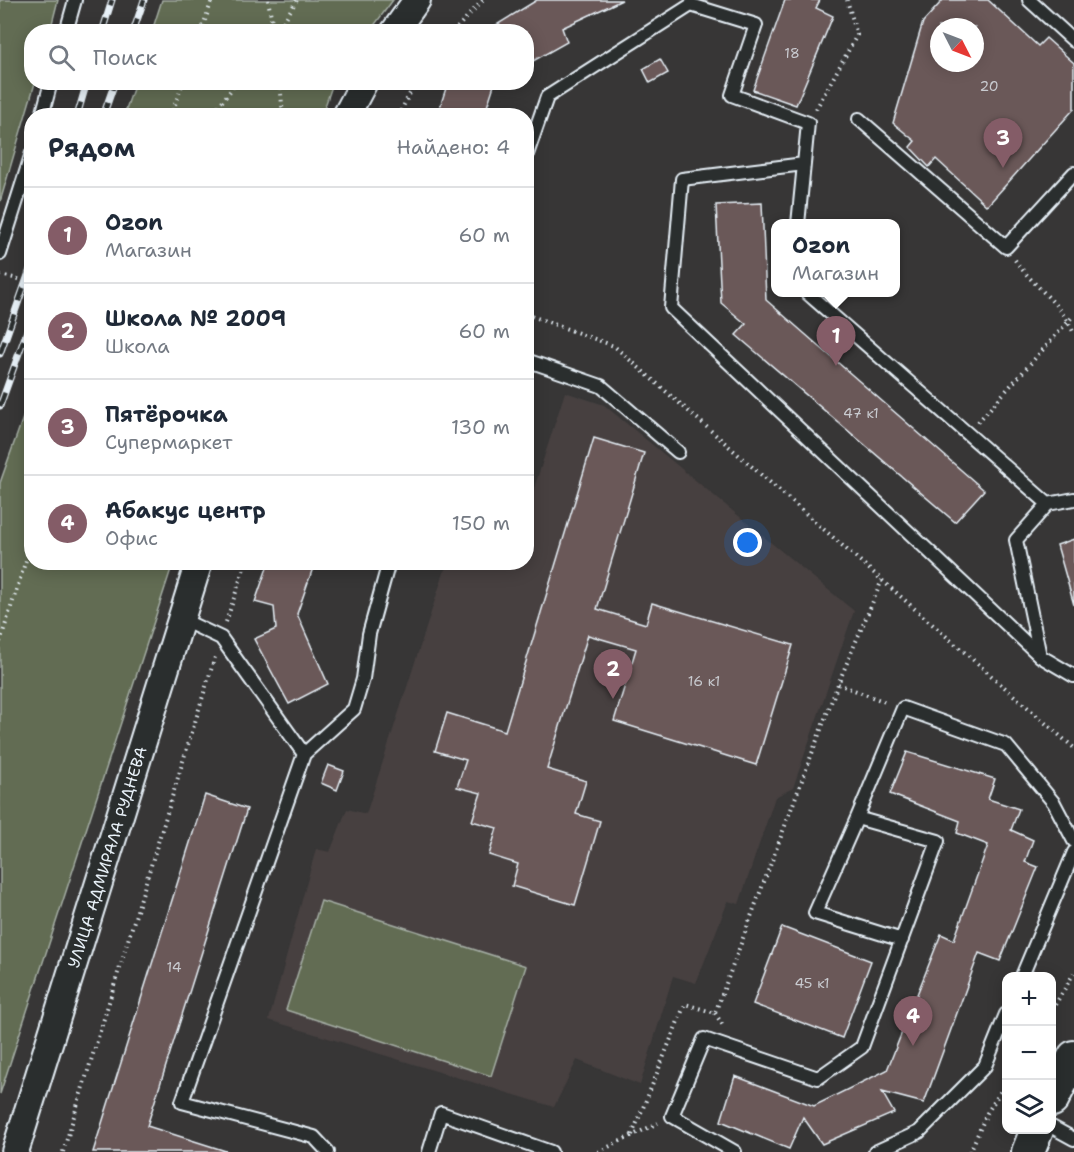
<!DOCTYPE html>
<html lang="ru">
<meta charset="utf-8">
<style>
body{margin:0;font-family:"Shantell Sans",sans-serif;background:#f2f2f3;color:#1f2937}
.controls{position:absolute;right:18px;bottom:18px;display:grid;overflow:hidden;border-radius:12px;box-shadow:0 3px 15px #0003}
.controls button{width:54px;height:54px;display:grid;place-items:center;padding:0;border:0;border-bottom:2px solid #e0e1e3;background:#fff;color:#1f2937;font:30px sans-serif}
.compass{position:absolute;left:930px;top:18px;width:54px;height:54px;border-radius:50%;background:#fff;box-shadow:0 3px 15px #0003;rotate:132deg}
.you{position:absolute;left:748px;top:543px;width:21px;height:21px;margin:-15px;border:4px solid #fff;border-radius:50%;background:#1a73e8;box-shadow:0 0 0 9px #1a73e833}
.badge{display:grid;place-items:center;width:39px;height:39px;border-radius:50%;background:#845c67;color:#fff;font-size:20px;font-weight:700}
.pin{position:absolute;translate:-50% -50px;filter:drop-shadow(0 2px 3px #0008)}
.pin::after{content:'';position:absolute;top:32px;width:21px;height:18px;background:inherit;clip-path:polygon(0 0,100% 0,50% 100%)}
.popup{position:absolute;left:771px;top:219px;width:129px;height:78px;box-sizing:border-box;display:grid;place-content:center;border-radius:12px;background:#fff;filter:drop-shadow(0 2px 4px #0005);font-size:20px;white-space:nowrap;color:#747a83}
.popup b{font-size:22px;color:#1f2937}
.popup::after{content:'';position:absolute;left:50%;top:100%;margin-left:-12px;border:12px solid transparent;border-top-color:#fff}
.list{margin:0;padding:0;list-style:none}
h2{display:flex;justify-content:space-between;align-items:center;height:78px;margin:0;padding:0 24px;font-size:26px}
h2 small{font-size:20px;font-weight:400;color:#747a83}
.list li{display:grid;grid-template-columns:39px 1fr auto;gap:18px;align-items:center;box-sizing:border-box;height:96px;padding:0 24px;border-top:2px solid #e0e1e3}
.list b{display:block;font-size:22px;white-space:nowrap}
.list p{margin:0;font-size:20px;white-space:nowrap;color:#747a83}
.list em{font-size:20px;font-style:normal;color:#747a83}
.icon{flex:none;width:33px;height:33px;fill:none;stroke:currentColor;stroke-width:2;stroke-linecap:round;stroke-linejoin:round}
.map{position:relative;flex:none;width:1074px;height:1152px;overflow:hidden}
.search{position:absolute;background:#fff;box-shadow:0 3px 15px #0003;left:24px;top:24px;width:510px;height:66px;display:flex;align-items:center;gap:15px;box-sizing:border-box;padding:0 21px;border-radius:24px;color:#747a83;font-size:22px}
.panel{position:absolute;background:#fff;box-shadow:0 3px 15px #0003;left:24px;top:108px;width:510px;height:462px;border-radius:24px}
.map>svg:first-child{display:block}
.built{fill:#474040}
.green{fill:#626c52;stroke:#a5aea5;stroke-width:1.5}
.building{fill:#6b5858;stroke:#e8f1f8;stroke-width:1.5;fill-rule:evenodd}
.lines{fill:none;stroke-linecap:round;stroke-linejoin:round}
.service-casing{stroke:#e8f1f8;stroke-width:16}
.minor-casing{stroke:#e8f1f8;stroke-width:30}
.tertiary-casing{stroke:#e8f1f8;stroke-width:36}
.path{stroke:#e8f1f8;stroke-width:4;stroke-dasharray:1.5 4.5;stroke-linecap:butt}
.service{stroke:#2a2d2e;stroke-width:12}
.minor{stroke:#2a2d2e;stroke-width:26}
.tertiary{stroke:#2a2d2e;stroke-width:32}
.rail-casing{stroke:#e8f1f8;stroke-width:7}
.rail{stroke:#2a2d2e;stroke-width:4.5;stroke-dasharray:14;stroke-linecap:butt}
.labels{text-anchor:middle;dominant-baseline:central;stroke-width:6;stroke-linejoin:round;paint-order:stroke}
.number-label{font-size:14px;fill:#c9cbd0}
.street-label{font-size:16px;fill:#e8f1f8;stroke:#2a2d2e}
</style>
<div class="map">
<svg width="1074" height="1152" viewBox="0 0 1074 1152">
<rect width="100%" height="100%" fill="#373636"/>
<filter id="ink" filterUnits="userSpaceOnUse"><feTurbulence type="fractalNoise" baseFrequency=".0167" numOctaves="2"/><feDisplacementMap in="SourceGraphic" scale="12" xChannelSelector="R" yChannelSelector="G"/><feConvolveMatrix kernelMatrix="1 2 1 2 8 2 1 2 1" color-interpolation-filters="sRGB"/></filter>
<g filter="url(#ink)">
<path class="built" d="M565 392 604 405 854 611 793 788 775 797 739 904 728 901 696 983 673 976 640 1085 577 1060 554 1107 269 1020 316 849 330 852 347 809 366 814 445 569 465 563H501L508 565 509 563 526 562 527 510Z"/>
<path class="green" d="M0 0H58L50 31 32 32V82L35 83 0 202Z
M162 0H393L370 31H152Z
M135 83V82L333 83 322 115H124Z
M31 395 32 562 173 563 0 1094V483Z
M321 901 526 966 491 1076 286 1010Z"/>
<path class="building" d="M537 0H622L562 28 567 42 526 65V32H485Z
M785 0H820L816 8 833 16 796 105 753 90Z
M943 0H988L1038 46 1046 38 1074 63V109L987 206 936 159 929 167 910 147 915 141 893 123 923 22ZM939 27H975V63H939Z
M660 59 668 73 650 83 643 69Z
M448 82H495L484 116H437Z
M762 203 766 300 984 490 955 522 736 335 746 324 721 303 716 205Z
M594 438 644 453 597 609 646 624 652 603 793 645 756 765 614 721 636 649 588 635 547 769 586 781 576 814 600 821 575 905 512 886 518 864 489 855 497 828 472 821 481 793 457 787 466 760 435 751 447 713 505 731Z
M1074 539V605L1057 545Z
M269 562H315L297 614 328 684 289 704 254 639 276 629 274 607 255 602Z
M907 752 995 779 988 799 1019 809 1011 830 1033 840 1025 862 1038 867 1000 961 979 953 924 1103 882 1092 894 1113 822 1144 803 1117 789 1149 721 1121 735 1076 814 1106 887 1070 941 934 954 940 988 845 957 833 960 821 890 794Z
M328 765 344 771 337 790 321 783Z
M205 795 247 809 147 1126 229 1152H93Z
M782 927 871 961 842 1038 753 1004Z"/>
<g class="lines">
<g class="service-casing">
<path id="service" d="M1029 0 1074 41
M66 32 75 0
M42 116 51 82
M859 119 1006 247 1074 173
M526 157 547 97 691 5 756 25 732 95 808 123 804 164
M798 224 804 164 682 179 671 308 1040 656
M0 254 32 153
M806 292 1048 504
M526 360 601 386 678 452
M1074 499 1048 504 1016 540 1040 656 1074 676
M181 619 221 638 304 754 354 709 363 679 369 634 389 562
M304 754 182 1102 314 1137 328 1152
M857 818 815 913 902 940
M1022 976 1074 852
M1052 1127 1074 1139
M429 1152 441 1113 551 1152
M735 1152 672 1116 704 1039 818 1078 862 1047 938 841 857 818 903 708 1006 745 1054 803 1074 841
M875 1152 919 1132 985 1066 1006 1014"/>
</g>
<g class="minor-casing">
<g id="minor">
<path d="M394 32 417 0"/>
<path d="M346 116 364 82"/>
<path id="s1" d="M15 1152 199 562"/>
</g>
</g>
<g class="tertiary-casing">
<path id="tertiary" d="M1052 1100 1074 1057
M1028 1152 1037 1130"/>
</g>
<path class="path" d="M268 0 274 32
M201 32 212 0
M277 32 297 0
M453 32 483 0
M280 82 283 116
M816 109 857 35 847 0
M171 116 183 82
M211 116 237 82
M398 116 416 82
M1015 260C1033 286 1063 305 1074 334
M0 275 32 282
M526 314 614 346 1074 748
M978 422 1074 315
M226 622 246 562
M0 642 32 541
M838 684 888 703
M1052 1010 1074 973
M715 1013 724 1027
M632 1135 685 1004 715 1013 838 684 882 580
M63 1152 215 657
M598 1152 658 1123
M970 1152 987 1113 1006 1083"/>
<use href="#service" class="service"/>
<use href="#minor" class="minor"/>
<use href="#tertiary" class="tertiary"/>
<g class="rail-casing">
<path id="rail" d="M102 32 112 0
M133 32 144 0
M77 116 87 82
M103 116 115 82
M0 354 32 264
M0 406 32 317"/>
</g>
<use href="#rail" class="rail"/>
</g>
</g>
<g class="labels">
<g class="number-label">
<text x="792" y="53">18</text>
<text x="989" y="86">20</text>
<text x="861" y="413">47 к1</text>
<text x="704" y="681">16 к1</text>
<text x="174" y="967">14</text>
<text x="812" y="983">45 к1</text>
</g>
<g class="street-label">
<text stroke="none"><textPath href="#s1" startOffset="309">УЛИЦА АДМИРАЛА РУДНЕВА</textPath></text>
</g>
</g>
</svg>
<div class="controls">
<button>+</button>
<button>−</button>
<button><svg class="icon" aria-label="layers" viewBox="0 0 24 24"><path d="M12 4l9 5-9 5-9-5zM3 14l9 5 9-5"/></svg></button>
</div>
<svg class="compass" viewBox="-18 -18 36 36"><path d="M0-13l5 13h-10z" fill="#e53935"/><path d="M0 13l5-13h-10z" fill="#747a83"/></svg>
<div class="you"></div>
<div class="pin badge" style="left:836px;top:366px">1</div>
<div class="popup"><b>Ozon</b>Магазин</div>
<div class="pin badge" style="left:613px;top:699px">2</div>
<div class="pin badge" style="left:1003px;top:168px">3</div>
<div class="pin badge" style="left:913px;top:1046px">4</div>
<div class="search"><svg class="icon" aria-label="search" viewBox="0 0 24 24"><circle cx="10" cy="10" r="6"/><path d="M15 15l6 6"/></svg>Поиск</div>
<section class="panel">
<h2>Рядом<small>Найдено: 4</small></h2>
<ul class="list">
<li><span class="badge">1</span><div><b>Ozon</b><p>Магазин</p></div><em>60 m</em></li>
<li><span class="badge">2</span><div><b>Школа № 2009</b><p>Школа</p></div><em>60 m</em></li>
<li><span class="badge">3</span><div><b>Пятёрочка</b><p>Супермаркет</p></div><em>130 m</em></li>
<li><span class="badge">4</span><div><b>Абакус центр</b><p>Офис</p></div><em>150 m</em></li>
</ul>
</section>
</div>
